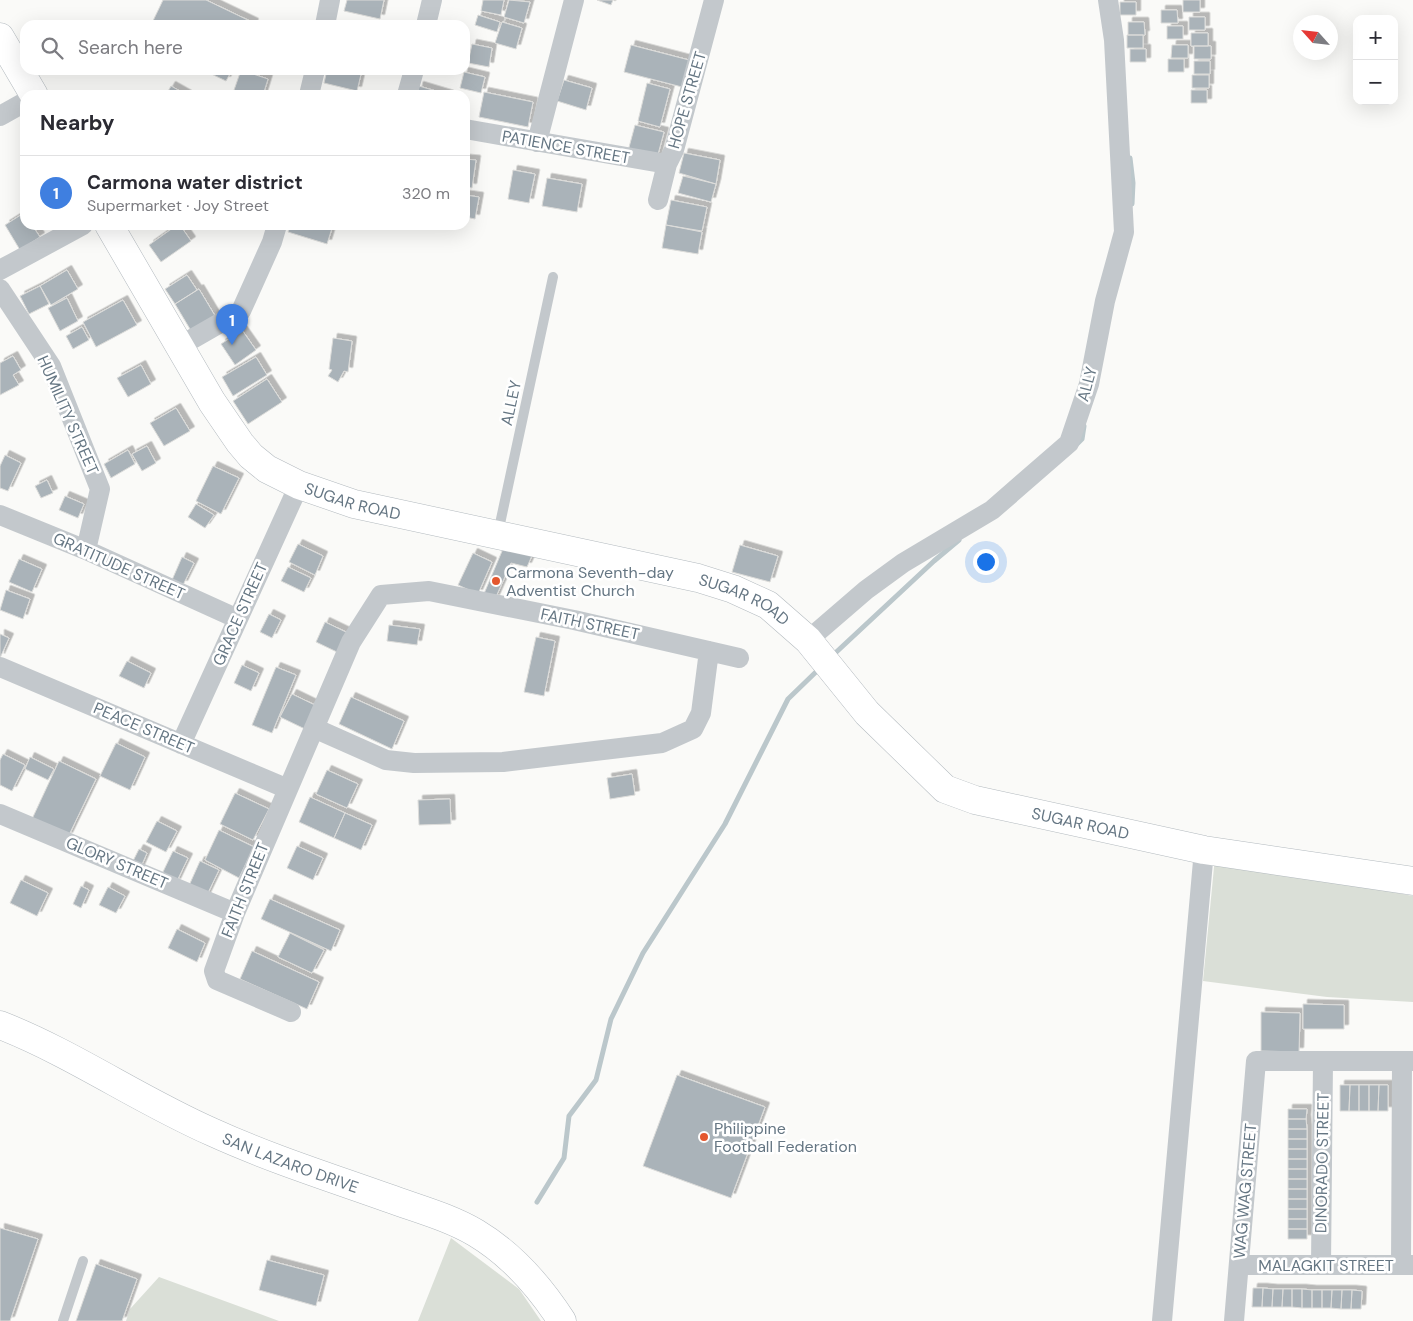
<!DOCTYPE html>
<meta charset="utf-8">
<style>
body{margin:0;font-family:"DM Sans",sans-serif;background:#f2f2f3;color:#2b2b33}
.controls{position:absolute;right:15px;top:15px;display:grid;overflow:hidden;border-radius:10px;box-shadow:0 5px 20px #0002}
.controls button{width:45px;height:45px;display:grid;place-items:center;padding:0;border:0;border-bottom:1px solid #e1e1e2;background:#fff;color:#2b2b33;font:25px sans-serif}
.compass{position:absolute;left:1293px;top:15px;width:45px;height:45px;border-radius:50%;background:#fff;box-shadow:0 5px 20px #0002;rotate:297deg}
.you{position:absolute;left:985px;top:561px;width:18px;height:18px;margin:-12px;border:4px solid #fff;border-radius:50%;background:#1a73e8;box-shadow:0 0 0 8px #1a73e833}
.badge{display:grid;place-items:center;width:32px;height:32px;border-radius:50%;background:#e4572e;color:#fff;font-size:16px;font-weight:700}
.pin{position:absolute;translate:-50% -41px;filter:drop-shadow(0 1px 2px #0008)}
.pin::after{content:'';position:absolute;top:26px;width:18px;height:15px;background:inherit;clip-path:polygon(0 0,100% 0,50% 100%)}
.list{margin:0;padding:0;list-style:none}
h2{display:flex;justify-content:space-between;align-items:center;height:65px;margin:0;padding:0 20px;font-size:21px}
h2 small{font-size:16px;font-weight:400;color:#7c7c81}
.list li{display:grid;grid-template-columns:32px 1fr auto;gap:15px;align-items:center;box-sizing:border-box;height:75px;padding:0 20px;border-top:1px solid #e1e1e2}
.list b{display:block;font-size:19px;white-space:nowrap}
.list p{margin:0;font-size:16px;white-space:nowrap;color:#7c7c81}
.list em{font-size:16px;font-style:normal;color:#7c7c81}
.icon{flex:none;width:28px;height:28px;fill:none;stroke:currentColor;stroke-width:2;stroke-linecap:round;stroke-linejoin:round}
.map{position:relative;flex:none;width:1413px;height:1321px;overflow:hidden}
.search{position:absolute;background:#fff;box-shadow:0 5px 20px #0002;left:20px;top:20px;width:450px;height:55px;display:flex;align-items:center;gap:12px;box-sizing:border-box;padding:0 18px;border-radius:15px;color:#7c7c81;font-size:19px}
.panel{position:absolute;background:#fff;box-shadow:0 5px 20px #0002;left:20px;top:90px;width:450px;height:140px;border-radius:15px}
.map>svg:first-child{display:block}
.green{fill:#dadfd7}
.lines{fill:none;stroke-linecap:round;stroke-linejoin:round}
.stream{stroke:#bbc7cb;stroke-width:5}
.building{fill:#aab3b9;stroke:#dcdcda;filter:url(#shadow)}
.secondary-casing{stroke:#b3babf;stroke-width:29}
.lane{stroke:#c3c8cc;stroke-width:10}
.street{stroke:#c3c8cc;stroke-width:20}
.secondary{stroke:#fff;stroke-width:28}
.poi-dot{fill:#e4572e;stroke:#fff;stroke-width:2}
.labels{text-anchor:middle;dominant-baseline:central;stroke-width:5;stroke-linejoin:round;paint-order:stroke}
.street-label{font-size:16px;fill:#657683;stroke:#fff}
.poi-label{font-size:16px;fill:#657683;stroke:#fff;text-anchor:start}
</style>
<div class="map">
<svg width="1413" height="1321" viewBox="0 0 1413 1321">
<defs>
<filter id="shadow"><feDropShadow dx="4.5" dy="-4.5" stdDeviation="0" flood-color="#0004"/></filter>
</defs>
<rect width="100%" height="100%" fill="#fafaf8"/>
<path class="green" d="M1215 857 1413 896V1002L1327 997 1203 981Z
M451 1238 519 1289 541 1321H418Z
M159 1277 279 1321H126L130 1309Z"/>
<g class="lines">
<path class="stream" d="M1130 158 1133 183 1132 204
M1076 445 1082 439 1084 426
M831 657 934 561 959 540
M537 1202 564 1158 569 1116 596 1080 611 1019 643 953 725 824 788 699 820 668"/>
</g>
<path class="building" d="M163 0H206L254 23 253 25H151Z
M347 0H384L380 19 344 11Z
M483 0H504L501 15 481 11Z
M509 0 530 2 524 23 504 17Z
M597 0H613L611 5Z
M1183 0H1200V12H1183Z
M1120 2H1136V15H1120Z
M1161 10H1177L1178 23H1161Z
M478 15 500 22 497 32 475 25Z
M1189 17H1205V30H1189Z
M502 22 522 28 516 49 495 43Z
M1128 22H1144L1145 35H1128Z
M1167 26H1183V39H1167Z
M1191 33H1208V46H1191Z
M1127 35H1143V48H1127Z
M472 44 492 48 489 67 468 63Z
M631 45 689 60 682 87 624 72Z
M1172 45H1188V58H1171Z
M1194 46H1211V59H1194Z
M1130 49H1146V62H1130Z
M1168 59H1184V72H1168Z
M1194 61H1210V74H1194Z
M203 70H232L226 81Z
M241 70 268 79 263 95H240L233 93Z
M327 70H362L357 91 324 83Z
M464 72 485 77 481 93 460 88Z
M1192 75H1209V88H1192Z
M564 80 592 88 586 110 557 101Z
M647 83 670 89 660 127 638 121Z
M171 86 187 95H166Z
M419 86 449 95H417Z
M1191 90H1207V103H1191Z
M484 92 533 102 528 127 479 117Z
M635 125 664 132 657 158 628 151Z
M684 153 720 160 716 184 679 173Z
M465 159 476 160 472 188 465 187Z
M513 170 535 174 529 203 508 199Z
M683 176 716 184 711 202 678 193Z
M547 178 582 184 577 212 542 206Z
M465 195 479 197 475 219 465 217Z
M671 200 707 207 702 231 666 225Z
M24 213 25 225H32L40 237 20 250 5 225Z
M177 225H180L191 241 161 262 149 245Z
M290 225H333L327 244 288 232Z
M666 225 702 232 698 254 662 248Z
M67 270 78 289 51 305 40 286Z
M187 275 197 290 175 304 165 289Z
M40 286 49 304 29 314 20 296Z
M199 289 217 319 193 334 175 304Z
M67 298 78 321 60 331 48 308Z
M123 300 137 325 96 347 83 322Z
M82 327 89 340 73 349 66 336Z
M242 330 256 350 235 365 221 344Z
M333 338 352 341 348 372 344 371 338 382 328 376 332 370 329 369Z
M13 356 21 370 13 375 19 385 0 395V363Z
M256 357 267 375 233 396 222 377Z
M141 365 151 384 128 397 117 378Z
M267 379 282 402 248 424 233 401Z
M176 408 190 431 164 446 150 423Z
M147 446 156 463 142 471 132 454Z
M128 450 135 464 111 478 104 464Z
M5 455 21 463 8 491 0 488V466Z
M213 466 239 478 221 514 196 501Z
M47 480 53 493 41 498 35 486Z
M65 496 84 504 78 518 59 510Z
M196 504 214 515 205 528 188 517Z
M298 544 323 556 315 575 289 562Z
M505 544 534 551 527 567 511 563 495 599 483 596Z
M740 545 778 556 770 582 732 572Z
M473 553 492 562 478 594 458 585Z
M182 557 194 563 183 585 172 580Z
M19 559 42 569 32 592 9 582Z
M288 567 311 578 304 592 281 581Z
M6 590 30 599 23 619 0 610Z
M269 614 281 620 272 638 260 632Z
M325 622 348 633 339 653 316 642Z
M389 625 420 629 417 645 387 641Z
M0 634 9 638 0 658Z
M536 637 555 641 544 696 524 692Z
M127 661 151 673 144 688 119 676Z
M242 665 259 673 251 691 234 683Z
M276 667 296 675 272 733 252 725Z
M292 694 319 707 307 730 280 717Z
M351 697 404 721 392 749 339 724Z
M116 743 145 757 130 790 100 776Z
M3 754 25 765 12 791 0 785V760Z
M30 757 54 769 48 780 25 769Z
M59 761 96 779 68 837 32 819Z
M327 770 358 784 347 808 316 794Z
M632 774 635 795 610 799 607 778Z
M235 793 269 809 253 840 220 824Z
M310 797 345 813 334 838 299 822Z
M450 799 451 824 419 825 418 800Z
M345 813 372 825 361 850 334 838Z
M157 821 177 831 166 852 146 842Z
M219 830 254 847 239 878 205 860Z
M297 846 323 858 313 880 287 868Z
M139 849 147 853 140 869 131 865Z
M173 851 188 858 176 883 161 876Z
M200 861 219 870 205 899 187 890Z
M21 880 48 893 37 916 10 903Z
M81 886 89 890 81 908 73 904Z
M108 887 125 896 116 913 99 905Z
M270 899 340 930 331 951 261 919Z
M177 929 205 943 197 962 168 948Z
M290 933 324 950 312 973 278 957Z
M252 951 319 982 307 1009 240 979Z
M1303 1004 1344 1005V1029H1303Z
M1261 1012 1300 1013 1299 1052 1261 1051Z
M677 1075 765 1107 731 1198 643 1166Z
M1340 1085H1350L1349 1111H1340Z
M1350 1085H1359V1111H1349Z
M1359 1085H1369V1111H1359Z
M1369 1085H1379L1378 1111H1369Z
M1379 1085H1388V1111H1378Z
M1288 1109H1307L1306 1119H1288Z
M1288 1119H1306L1307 1129H1288Z
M1288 1129H1307V1139H1288Z
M1288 1139H1307V1149H1288Z
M1288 1149H1307V1159H1288Z
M1288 1159H1307V1169H1288Z
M1288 1169H1307V1179H1288Z
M1288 1179H1307V1189H1288Z
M1288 1189H1307V1199H1288Z
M1288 1199H1307V1209H1288Z
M1288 1209H1307V1219H1288Z
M1288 1219H1307V1229H1288Z
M0 1228 38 1239 10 1321H0Z
M1288 1229H1307V1239H1288Z
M267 1260 324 1275 316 1306 259 1290Z
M96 1264 137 1279 122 1321H76Z
M1253 1288H1263L1262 1307H1252Z
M1263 1288 1273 1289 1272 1307H1262Z
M1273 1289H1283L1282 1307H1272Z
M1283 1289H1292V1307H1282Z
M1292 1289H1302V1308L1292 1307Z
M1302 1289 1312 1290V1308H1302Z
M1312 1290H1322V1308H1312Z
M1322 1290H1332L1331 1308H1322Z
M1332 1290H1342L1341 1309 1331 1308Z
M1342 1290H1352L1351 1309H1341Z
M1352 1290 1362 1291 1361 1309H1351Z"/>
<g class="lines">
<g class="secondary-casing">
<g id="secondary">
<path d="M0 37 34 95"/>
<path id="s1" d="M109 225 212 402 240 443 251 456 267 469 299 485 354 504 698 578 733 589 768 605 808 640 867 713 945 789 975 800 1204 850 1413 881"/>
<path id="s2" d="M0 1025C74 1054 139 1100 212 1132 269 1158 329 1177 388 1198 418 1209 449 1217 476 1233 511 1254 540 1287 562 1321"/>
</g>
</g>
<path class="lane" d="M498 533 553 277
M63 1321 83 1261"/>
<path class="street" d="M325 25 330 0
M426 25 432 0
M309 95 315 70
M407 95 414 70
M0 116 25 102
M465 129 667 164
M537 142 574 0
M658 200 667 164 674 150 714 0
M0 270 83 225
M0 289 51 366 100 489 86 550
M180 346 241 311 272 242 277 225
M0 515 86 550 238 619
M808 640 866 590 903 563 992 510 1069 443 1089 384 1105 301 1124 232 1114 40 1108 0
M0 667 288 789
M314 728 386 760 414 763 503 762 662 743 693 729 701 713 709 651
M181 744 299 485
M0 814 235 913
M291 1012 217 980 214 971 235 913 351 642 381 595 429 591 574 620 739 658
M1239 1265H1413
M1321 1265 1323 1061
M1401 1265 1402 1061
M1162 1321 1204 850
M1234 1321 1256 1061H1413"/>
<use href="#secondary" class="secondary"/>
</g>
<g class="poi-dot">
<circle cx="496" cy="581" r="5"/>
<circle cx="704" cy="1137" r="5"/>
</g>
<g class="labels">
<g class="street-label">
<text transform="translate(687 100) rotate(-74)">HOPE STREET</text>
<text transform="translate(566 147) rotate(10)">PATIENCE STREET</text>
<text transform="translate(1087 384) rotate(-75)">ALLY</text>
<text transform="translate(511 403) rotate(-78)">ALLEY</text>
<text transform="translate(68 415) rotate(66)">HUMILITY STREET</text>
<text stroke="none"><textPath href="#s1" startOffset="384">SUGAR ROAD</textPath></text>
<text transform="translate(119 566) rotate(24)">GRATITUDE STREET</text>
<text stroke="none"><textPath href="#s1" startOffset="789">SUGAR ROAD</textPath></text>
<text transform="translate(240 614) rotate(-66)">GRACE STREET</text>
<text transform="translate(590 624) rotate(12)">FAITH STREET</text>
<text transform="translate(144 728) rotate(23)">PEACE STREET</text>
<text stroke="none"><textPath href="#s1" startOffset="1209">SUGAR ROAD</textPath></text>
<text transform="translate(117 863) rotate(23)">GLORY STREET</text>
<text transform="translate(245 890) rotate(-68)">FAITH STREET</text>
<text stroke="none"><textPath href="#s2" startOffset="322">SAN LAZARO DRIVE</textPath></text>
<text transform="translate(1322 1163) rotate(-89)">DINORADO STREET</text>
<text transform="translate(1245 1191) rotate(-85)">WAG WAG STREET</text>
<text x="1326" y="1265">MALAGKIT STREET</text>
</g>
<g class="poi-label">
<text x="506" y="572">Carmona Seventh-day<tspan x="506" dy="18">Adventist Church</tspan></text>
<text x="714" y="1128">Philippine<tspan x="714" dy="18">Football Federation</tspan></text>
</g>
</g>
</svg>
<div class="controls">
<button>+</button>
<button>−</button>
</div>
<svg class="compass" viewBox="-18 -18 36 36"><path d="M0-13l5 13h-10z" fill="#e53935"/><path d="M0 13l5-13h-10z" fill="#7c7c81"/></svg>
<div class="you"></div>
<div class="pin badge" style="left:232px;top:345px;background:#3f7fe0">1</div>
<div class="search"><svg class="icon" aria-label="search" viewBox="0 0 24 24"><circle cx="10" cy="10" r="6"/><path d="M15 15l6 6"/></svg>Search here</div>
<section class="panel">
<h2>Nearby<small></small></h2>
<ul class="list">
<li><span class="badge" style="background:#3f7fe0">1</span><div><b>Carmona water district</b><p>Supermarket · Joy Street</p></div><em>320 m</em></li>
</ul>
</section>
</div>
